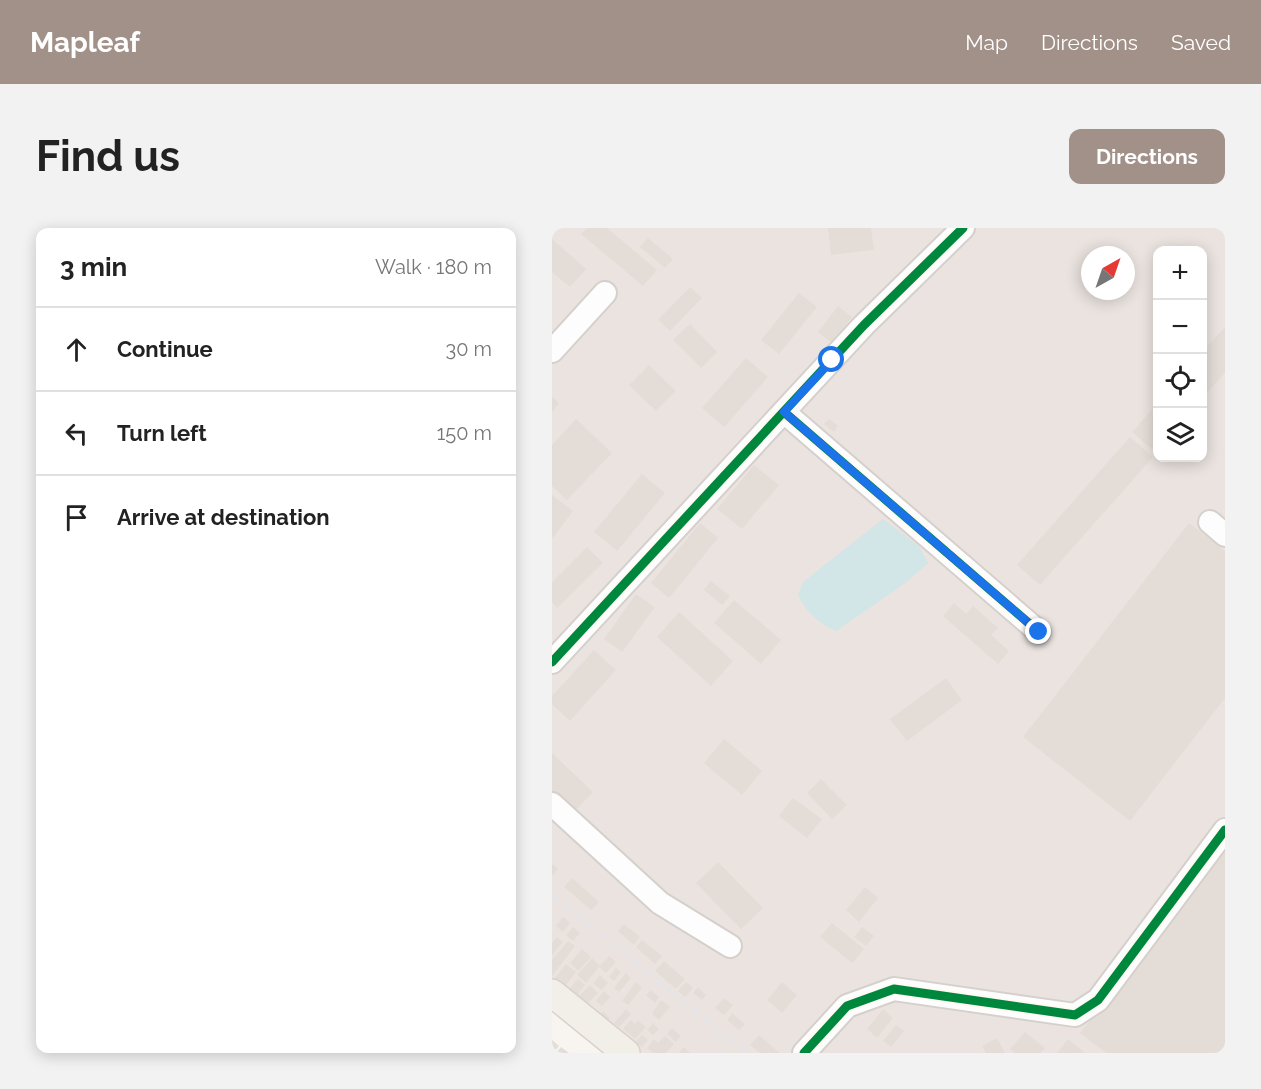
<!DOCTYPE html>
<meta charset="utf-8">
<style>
body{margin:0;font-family:Raleway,sans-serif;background:#f2f2f2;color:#222}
.controls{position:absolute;right:18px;top:18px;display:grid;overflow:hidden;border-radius:12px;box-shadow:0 3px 15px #0003}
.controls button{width:54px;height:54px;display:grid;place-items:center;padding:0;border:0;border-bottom:2px solid #e0e0e0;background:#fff;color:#222;font:30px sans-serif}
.compass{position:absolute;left:529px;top:18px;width:54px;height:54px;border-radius:50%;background:#fff;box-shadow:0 3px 15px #0003;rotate:40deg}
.stop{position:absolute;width:18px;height:18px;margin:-14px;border:4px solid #1a73e8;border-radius:50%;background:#fff}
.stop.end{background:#1a73e8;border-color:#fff;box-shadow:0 2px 6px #0008}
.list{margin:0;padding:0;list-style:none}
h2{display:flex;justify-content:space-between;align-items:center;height:78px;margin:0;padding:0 24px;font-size:26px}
h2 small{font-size:20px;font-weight:400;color:#767676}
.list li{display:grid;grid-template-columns:39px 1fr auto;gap:18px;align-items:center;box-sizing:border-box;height:84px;padding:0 24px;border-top:2px solid #e0e0e0}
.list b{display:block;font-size:22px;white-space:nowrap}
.list em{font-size:20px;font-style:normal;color:#767676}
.icon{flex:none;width:33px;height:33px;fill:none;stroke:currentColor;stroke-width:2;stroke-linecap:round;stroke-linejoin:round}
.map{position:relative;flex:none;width:673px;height:825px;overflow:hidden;border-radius:12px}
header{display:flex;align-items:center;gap:36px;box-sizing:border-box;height:84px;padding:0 30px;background:#a29189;color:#fff}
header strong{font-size:28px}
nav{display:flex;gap:33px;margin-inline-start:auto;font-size:21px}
.intro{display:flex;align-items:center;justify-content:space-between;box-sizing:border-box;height:144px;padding:0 36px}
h1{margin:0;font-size:42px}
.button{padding:15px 27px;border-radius:12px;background:#a29189;color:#fff;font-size:21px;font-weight:700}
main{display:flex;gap:36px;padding:0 36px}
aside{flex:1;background:#fff;border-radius:12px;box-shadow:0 3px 15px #0003}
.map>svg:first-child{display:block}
.industrial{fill:#eae3df;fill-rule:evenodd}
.water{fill:#d2e6e7}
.building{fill:#e4ddd7}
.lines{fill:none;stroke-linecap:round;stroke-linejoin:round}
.minor-casing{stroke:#d5d0cb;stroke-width:26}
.major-casing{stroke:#d9d1cd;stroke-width:30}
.minor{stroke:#fefdfd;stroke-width:22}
.major{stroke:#f2eee8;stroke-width:27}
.rail{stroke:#e6e4e6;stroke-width:4.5;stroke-dasharray:9 6;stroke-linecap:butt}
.cycleway-casing{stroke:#fef9f3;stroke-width:13}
.cycleway{stroke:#00873e;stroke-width:9}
.route{stroke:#1a73e8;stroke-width:8}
</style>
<header>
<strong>Mapleaf</strong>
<nav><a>Map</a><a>Directions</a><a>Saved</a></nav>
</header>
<div class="intro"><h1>Find us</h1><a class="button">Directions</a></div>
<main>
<aside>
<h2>3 min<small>Walk · 180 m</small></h2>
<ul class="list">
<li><svg class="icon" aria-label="ahead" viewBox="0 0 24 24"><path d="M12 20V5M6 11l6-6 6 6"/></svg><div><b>Continue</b></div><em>30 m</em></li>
<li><svg class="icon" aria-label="left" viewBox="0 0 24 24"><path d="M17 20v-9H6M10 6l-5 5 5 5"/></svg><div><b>Turn left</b></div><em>150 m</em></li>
<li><svg class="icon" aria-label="arrive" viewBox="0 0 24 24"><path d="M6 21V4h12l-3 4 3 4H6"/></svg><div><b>Arrive at destination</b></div></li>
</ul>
</aside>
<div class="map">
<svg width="673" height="825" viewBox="0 0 673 825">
<rect width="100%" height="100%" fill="#f8f4f0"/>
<path class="industrial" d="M0 0H673V825H66L0 770ZM606 22H650V230H606ZM538 27H574V63H538Z"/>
<path class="water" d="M331 291 367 318 376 335 352 356 284 403C266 395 255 385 246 367L251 354Z"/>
<path class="building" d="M35 0H55L105 42 91 58 29 6Z
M276 0H319L322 22 279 27Z
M96 10 121 31 113 40 88 19Z
M0 11 34 41 18 59 0 44Z
M138 59 150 70 118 103 106 92Z
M247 65 265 79 227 126 209 112Z
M286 78 300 89 280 115 266 104Z
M138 96 165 124 149 140 121 112Z
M673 99V145L650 170V124Z
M194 130 216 149 172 199 150 180Z
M97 137 124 163 104 183 77 157Z
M0 169 7 175 0 184Z
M606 175V221L603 224 580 204Z
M24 191 60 225 15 272 0 258V217Z
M277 191 286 198 282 204 272 196Z
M578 209 601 229 488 357 465 337Z
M202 237 227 257 190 301 165 281Z
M90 246 113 265 65 323 42 304Z
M0 267 21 283 0 311Z
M148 295 166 310 117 370 99 355Z
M637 295 673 323V470L578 593 471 509Z
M35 319 51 335 5 380 0 374V354Z
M159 353 178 368 170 377 152 362Z
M84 366 103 379 70 424 52 411Z
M182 372 229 412 209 436 162 395Z
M402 375 414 386 421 378 446 400 439 407 457 423 446 436 391 388Z
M127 384 181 433 159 458 105 409Z
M42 422 64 442 18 493 0 476V468Z
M394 450 410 472 355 513 338 491Z
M172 511 210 543 190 567 152 535Z
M0 525 41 564 22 584 0 563Z
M269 551 295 577 280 591 255 565Z
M241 570 270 591 255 610 227 588Z
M673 622V825H554L528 805Z
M166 634 211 680 189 701 144 655Z
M0 636 6 641 0 648Z
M20 650 47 674 39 682 12 659Z
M313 659 326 670 307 694 294 682Z
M11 689 18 695 11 704 4 698Z
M280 695 312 721 300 735 268 709Z
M72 696 88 709 82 717 66 703Z
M21 699 28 705 21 713 14 707Z
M310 699 322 708 314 718 302 709Z
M5 709 11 714 0 727V715Z
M90 712 110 728 103 736 84 719Z
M16 713 23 718 0 748V732Z
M30 721 39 729 26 743 18 735Z
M57 728 64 734 54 745 47 739Z
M40 730 48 738 34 755 25 747Z
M112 733 133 751 124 761 103 743Z
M14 736 24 744 13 758 3 750Z
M64 740 69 744 62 753 57 749Z
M74 745 79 750 67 764 62 760Z
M48 747 56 755 49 762 41 755Z
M26 751 33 757 25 767 18 760Z
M84 754 90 760 76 777 70 773Z
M134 754 141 760 133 769 126 763Z
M230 754 245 767 230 785 215 772Z
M38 757 46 765 35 776 27 768Z
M146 759 154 767 150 772 141 765Z
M99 762 107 769 103 775 94 767Z
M52 763 58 769 50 778 44 773Z
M172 770 181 777 172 787 163 780Z
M109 772 118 779 107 792 100 786Z
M74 781 79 786 67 799 62 795Z
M331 781 341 790 325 810 315 801Z
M51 783 58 790 54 794 48 788Z
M180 785 193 796 187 802 175 792Z
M79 792 83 796 86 793 94 799 83 811 71 801Z
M101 795 107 801 101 807 95 802Z
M344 797 352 803 339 819 331 813Z
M120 800 129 808 124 814 115 806Z
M473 804 493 820 488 825H462L458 821Z
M90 807 96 812 90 819 83 814Z
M207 807 228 825H208L198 817Z
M113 808 122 816 114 825H101L95 820 102 811 106 815Z
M445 810 453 825H434L430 818Z
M516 811 533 825H505Z
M0 812 7 818 1 825H0Z
M9 819 17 825H4Z
M132 819 138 825H127Z"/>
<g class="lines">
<g class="minor-casing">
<path id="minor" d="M0 123 53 65
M232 184 487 404
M658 294 673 307
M0 434 312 97 411 0
M0 576 108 675 178 718
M252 825 295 778 342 761 523 787 546 772 673 602"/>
</g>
<g class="major-casing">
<path id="major" d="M0 765 74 825"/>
</g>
<use href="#minor" class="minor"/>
<use href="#major" class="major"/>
<path class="rail" d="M0 667 195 825"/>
<g class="cycleway-casing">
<path id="cycleway" d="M232 184 487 404
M0 434 312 97 411 0
M252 825 295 778 342 761 523 787 546 772 673 602"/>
</g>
<use href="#cycleway" class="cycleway"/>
</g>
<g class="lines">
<path class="route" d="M280 132 232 184 487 404"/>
</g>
</svg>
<div class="controls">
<button>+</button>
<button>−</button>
<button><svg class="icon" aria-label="locate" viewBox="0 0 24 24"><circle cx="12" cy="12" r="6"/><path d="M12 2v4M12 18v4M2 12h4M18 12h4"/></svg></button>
<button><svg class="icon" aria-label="layers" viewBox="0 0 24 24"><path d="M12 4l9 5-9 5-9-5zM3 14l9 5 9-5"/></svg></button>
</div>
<svg class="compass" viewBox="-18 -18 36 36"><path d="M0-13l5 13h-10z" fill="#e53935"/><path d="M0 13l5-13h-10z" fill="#767676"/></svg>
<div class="stop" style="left:280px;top:132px"></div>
<div class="stop end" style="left:487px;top:404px"></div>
</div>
</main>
